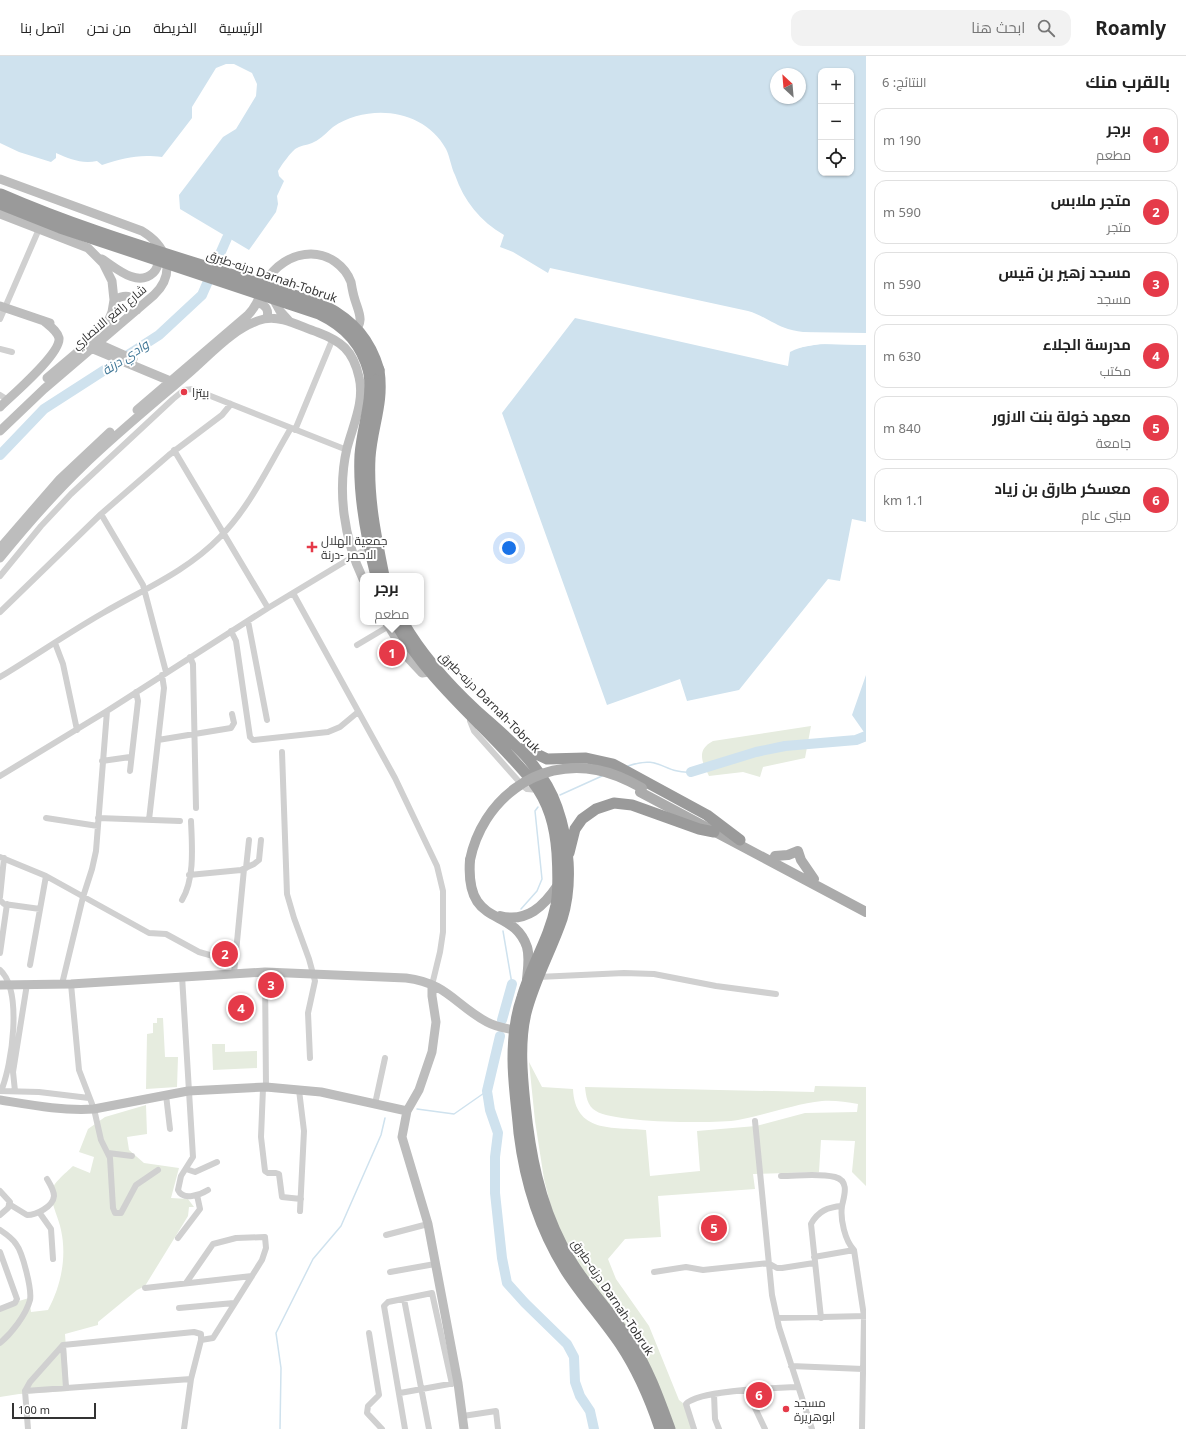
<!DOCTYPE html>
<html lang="ar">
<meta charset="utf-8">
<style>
body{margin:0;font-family:"Noto Sans",Cairo,sans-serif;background:#f2f2f2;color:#222;direction:rtl}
.controls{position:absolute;right:12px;top:12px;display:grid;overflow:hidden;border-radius:8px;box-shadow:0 1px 3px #0004}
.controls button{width:36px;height:36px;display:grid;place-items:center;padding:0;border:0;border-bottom:1px solid #e0e0e0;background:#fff;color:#222;font:20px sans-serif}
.compass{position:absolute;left:770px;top:12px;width:36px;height:36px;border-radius:50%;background:#fff;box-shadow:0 1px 3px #0004;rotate:334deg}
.scale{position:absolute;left:12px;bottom:10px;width:84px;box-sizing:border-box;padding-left:4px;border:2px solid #333;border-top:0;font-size:11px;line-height:14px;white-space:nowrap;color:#333;-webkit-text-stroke:3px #fff;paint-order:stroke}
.you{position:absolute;left:509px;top:492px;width:14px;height:14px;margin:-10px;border:3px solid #fff;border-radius:50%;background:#1a73e8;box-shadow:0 0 0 6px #1a73e833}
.badge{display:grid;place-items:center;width:26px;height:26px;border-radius:50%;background:#e53a49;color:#fff;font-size:13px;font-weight:700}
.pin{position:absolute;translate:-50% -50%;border:2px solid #fff;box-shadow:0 1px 4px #0006}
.popup{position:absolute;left:360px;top:517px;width:64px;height:52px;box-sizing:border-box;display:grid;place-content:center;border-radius:8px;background:#fff;filter:drop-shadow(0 1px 3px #0005);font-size:13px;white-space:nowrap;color:#767676}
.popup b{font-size:15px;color:#222}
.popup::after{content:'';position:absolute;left:50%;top:100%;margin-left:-8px;border:8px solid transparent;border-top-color:#fff}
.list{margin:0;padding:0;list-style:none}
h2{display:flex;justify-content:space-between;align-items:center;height:52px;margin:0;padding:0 16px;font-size:17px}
h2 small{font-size:13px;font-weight:400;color:#767676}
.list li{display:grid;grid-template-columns:26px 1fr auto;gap:12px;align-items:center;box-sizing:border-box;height:64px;margin:0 8px 8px;padding:0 8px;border:1px solid #e0e0e0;border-radius:12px}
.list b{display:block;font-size:15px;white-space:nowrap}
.list p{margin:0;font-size:13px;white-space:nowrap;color:#767676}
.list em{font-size:13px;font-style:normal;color:#767676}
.icon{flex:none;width:22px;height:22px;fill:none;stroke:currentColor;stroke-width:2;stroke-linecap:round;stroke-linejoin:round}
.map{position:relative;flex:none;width:866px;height:1373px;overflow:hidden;direction:ltr}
header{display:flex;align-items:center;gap:24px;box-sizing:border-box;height:56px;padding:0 20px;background:#fff;border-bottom:1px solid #e0e0e0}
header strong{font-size:19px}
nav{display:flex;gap:22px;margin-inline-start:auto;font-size:14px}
.search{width:280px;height:36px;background:#f2f2f2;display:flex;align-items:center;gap:10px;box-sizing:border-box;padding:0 14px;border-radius:12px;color:#767676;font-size:15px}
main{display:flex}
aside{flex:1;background:#fff}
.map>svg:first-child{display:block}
.green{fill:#e6ecdf}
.water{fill:#cfe2ee;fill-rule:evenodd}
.pier{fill:#fff}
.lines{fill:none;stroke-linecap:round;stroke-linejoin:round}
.stream{stroke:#cfe2ee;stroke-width:1.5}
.river{stroke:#cfe2ee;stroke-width:10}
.street{stroke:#d0d0d0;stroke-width:6}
.secondary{stroke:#bdbdbd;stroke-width:9}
.primary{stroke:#ababab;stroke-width:10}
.highway{stroke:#9a9a9a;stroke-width:11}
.primary-bridge{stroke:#ababab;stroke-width:10}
.highway-bridge{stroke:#9a9a9a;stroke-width:11}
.poi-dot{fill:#e53a49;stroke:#fff;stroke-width:1.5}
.labels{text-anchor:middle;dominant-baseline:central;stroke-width:4;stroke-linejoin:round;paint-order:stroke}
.street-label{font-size:12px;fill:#333;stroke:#fff}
.poi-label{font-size:12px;fill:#333;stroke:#fff;text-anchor:start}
.water-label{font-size:13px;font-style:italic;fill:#3f7696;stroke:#fff}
</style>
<header>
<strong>Roamly</strong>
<div class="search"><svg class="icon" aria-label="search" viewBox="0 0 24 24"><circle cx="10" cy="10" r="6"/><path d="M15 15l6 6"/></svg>ابحث هنا</div>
<nav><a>الرئيسية</a><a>الخريطة</a><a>من نحن</a><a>اتصل بنا</a></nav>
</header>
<main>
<aside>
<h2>بالقرب منك<small>النتائج: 6</small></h2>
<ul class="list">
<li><span class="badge">1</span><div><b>برجر</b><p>مطعم</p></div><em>190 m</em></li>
<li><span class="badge">2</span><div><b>متجر ملابس</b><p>متجر</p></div><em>590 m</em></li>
<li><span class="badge">3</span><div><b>مسجد زهير بن قيس</b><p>مسجد</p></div><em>590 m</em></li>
<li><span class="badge">4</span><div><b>مدرسة الجلاء</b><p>مكتب</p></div><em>630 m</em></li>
<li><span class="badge">5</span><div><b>معهد خولة بنت الازور</b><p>جامعة</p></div><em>840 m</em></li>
<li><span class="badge">6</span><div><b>معسكر طارق بن زياد</b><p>مبنى عام</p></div><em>1.1 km</em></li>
</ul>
</aside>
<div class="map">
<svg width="866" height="1373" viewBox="0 0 866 1373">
<rect width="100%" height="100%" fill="#fff"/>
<path class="green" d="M811 670 805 702 763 711 760 721 743 716 709 720C702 706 696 694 713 685Z
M157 962H163L165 1001H178L177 1031 146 1033 147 978 153 977V967H157Z
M212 988H225V996L257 995V1012L213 1014Z
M529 1006 542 1031 573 1033C575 1077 612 1071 646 1074L650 1120 700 1115 697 1075 756 1070 805 1057 857 1056 858 1048C846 1046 834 1044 822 1045 794 1048 766 1059 738 1064 716 1068 613 1067 596 1055 587 1050 586 1040 585 1031L814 1036 815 1030 866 1031V1130L852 1116 855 1085 821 1084 819 1116 753 1118 755 1133 658 1140 661 1181 625 1183 608 1203 616 1223 649 1270 679 1344 688 1351 696 1373H674L566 1191 551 1151 544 1123 535 1065Z
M146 1049 147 1078 127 1081 129 1094 144 1107 179 1112 171 1142 188 1143 194 1151H189L188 1160 145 1230 137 1234 98 1266V1269L65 1278 69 1335 19 1338 0 1341V1256L19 1245 29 1242 31 1256 48 1254C61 1230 67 1201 61 1174 59 1163 52 1150 51 1138 51 1128 66 1117 73 1110L90 1117 94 1101 79 1096 88 1073 105 1061Z"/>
<path class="water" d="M0 0H866V277C841 277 812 280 788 273 774 269 763 259 748 255L550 212 548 217 513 196 500 191 504 179C480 165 464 145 455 119 451 111 450 101 446 93 424 53 369 47 333 71 327 76 321 83 314 86 309 89 302 89 297 92 292 94 281 110 278 115L279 120 284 125 277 140 278 148 276 156 249 194 180 153 179 139 223 81 236 73 256 40 257 28 252 17 234 8H226L216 12 192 51V62L162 101C138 98 124 102 102 109L97 105C81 108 70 103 56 97V102L51 106 19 96 0 87ZM821 15H851V117H821ZM776 18H800V42H776Z
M575 262 788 310 790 296C813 284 841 289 866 289V466L852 463 840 525 828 523 739 634 687 645 680 623 607 649 502 357Z
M866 619V679L852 659Z"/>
<path class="pier" d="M799 276 866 277V279L799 278Z
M820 286 866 287V289L820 288 797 292V290Z"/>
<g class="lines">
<path class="stream" d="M628 710C661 698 663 718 691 716
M560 739 602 720
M521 853 537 835 542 823 535 755 538 751
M503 875 512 928
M417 1053 454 1058 487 1035
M280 1373 281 1312 276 1277 313 1203 341 1170 381 1079 385 1062"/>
<path class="river" d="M0 399 44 353 159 279 202 239 227 182
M691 716 756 696 785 690 856 684 866 680
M502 964 512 928
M500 980 487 1035 490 1054 498 1077 495 1101V1137L502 1202 507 1227 525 1247 567 1288 574 1301 575 1326 580 1340 590 1355 594 1373"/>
<path class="street" d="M0 263 39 173
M0 293 12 296
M0 339 8 344
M295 374 333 282
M174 394 268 552
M101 458 143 529 166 616
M0 520 41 470 71 438 173 343 184 334 193 333 347 394
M293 537 395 722 437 810 443 835V876L440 896 432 929
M0 556 101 458 169 399 222 359 231 348
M248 565 267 664
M231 575 236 585 250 681 253 684 328 676 340 671 358 656
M55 587 63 608 77 674
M357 589 389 570
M190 601 193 608 196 752
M0 621C35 600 68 577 103 557 144 533 186 516 220 481 250 451 269 409 291 372
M470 660V665L474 675 523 730 527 733 539 734
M158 684 231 672 234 667 232 658
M282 696 287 838 294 862 309 903 315 925 308 957 310 1002
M102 705 130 701
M130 715 138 645 136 636
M0 720 107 655 268 552 369 491
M46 762 98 770
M98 762 180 765
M149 764 164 632 162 619
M0 801 46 820 149 877 166 878 199 896 234 906
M246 812 249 784
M189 819 241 814 254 808 259 804 261 784
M0 841 4 802
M0 844 4 848 40 853
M182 844C195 822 192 790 191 765
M0 897 7 848
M30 909 46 820
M0 914C23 935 12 1009 1 1035
M265 916 266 1031
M234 917 244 813
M182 920 193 1101 181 1120 178 1134C183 1145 200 1139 208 1134
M538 921 624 917 654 918 716 930 776 938
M62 928 83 841 92 813 96 795 107 655
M71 928 79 1014 94 1053 101 1084 110 1102 113 1152 115 1157H121L136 1129 158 1114
M263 1032 261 1081 265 1115 268 1117H276L279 1118 282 1141 301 1143
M299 1034 304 1075 300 1155
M0 1035 39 1036 89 1042
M15 1035 13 1016 27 928
M166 1039 170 1073
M375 1048 385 1002
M755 1065 772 1239 779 1271 812 1373
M108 1097 132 1100
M186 1113 195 1116 217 1106
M781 1120C798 1120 818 1117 835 1121 850 1125 844 1140 842 1150 840 1163 845 1185 854 1194L864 1260 862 1373
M0 1135 10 1146 8 1152 0 1159
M9 1148 27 1159C36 1159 53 1151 54 1140 54 1134 50 1128 47 1123
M39 1156 51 1173 53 1203
M0 1174C6 1178 12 1182 16 1188 23 1197 32 1234 30 1244 26 1259 11 1278 0 1287
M386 1179 428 1168
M178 1182 200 1153 197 1139
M0 1196 17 1243 15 1247 0 1253
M814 1201 854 1194
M390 1216 435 1208
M654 1216 686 1211 703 1214 768 1207 777 1212H782L814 1207
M145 1232 252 1220
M404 1243 429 1373
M179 1252 234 1247
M777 1262 866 1260
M821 1262 811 1168C818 1155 828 1151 842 1150
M369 1277 379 1339 368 1350 367 1357 382 1373
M63 1289 66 1332
M791 1310 863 1313
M25 1335 191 1323
M747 1335 765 1373
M400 1337 455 1327
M714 1338 715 1363 719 1373
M463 1360 496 1355 498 1373
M28 1373 25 1335 30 1326 63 1289 194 1276 201 1278V1284L213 1282 262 1204 266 1192 265 1181 236 1182 213 1188 186 1227
M184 1373 191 1323 201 1284
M405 1373 384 1250 388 1246 432 1237 452 1328
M694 1373 686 1348C698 1334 776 1332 797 1331"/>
<path class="secondary" d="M0 123 142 175C167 190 177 217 154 239L44 333 0 375
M0 158 88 192 103 207 112 225 114 244 112 256 107 268 99 278 47 322
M102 203C115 211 137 232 153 217 158 212 159 206 158 200
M271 239 280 255 290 266
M114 244C127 237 134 239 137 254
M258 247C266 249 269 254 267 262
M0 250 50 267
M97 287 133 303
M91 292 175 327
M0 351C12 339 61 298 59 282 57 275 51 271 45 266
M137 354 248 259C257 250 260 239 265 227 274 210 292 198 311 198 329 198 345 210 351 226 352 232 353 238 355 244 359 257 365 266 353 277
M0 492 60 423 110 376
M0 502C26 470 53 439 83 410 117 377 154 347 189 317 211 298 235 270 264 263 281 259 301 271 317 276 341 285 353 294 359 321 365 345 353 369 347 392 337 435 344 483 363 523
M386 566 408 602 422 617 429 616
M0 929 71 928 265 916 406 922C447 927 455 949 487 966 496 971 505 972 514 974
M432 929V940L436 966 432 996 419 1034 407 1055 402 1081 428 1168 458 1327 464 1373
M0 1044C31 1049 62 1055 94 1053L188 1035 266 1031 321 1036 407 1055"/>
<path class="primary" d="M640 736 866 856
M775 800 788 799 798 795 801 804 814 823
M470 804C465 874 513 849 527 891 530 901 528 913 527 923
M500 860C527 867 544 850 558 829"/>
<path class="highway" d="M379 314C384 348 372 370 370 402 368 442 376 481 384 520
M369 317C373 347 362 370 360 399 358 439 366 481 376 520
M395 566C431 630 487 670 532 725 549 747 555 770 557 797 558 814 559 832 556 849 549 884 531 909 522 941 515 961 513 982 513 1003 513 1028 517 1052 519 1077 525 1126 539 1172 566 1215 582 1240 603 1263 620 1288 638 1315 650 1343 660 1373
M403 566C422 599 448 628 476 654 508 683 542 708 557 751 569 785 573 828 562 863 551 895 534 925 526 957 519 986 522 1019 525 1048 530 1097 539 1145 562 1189 580 1225 609 1253 631 1286 648 1312 659 1343 670 1373
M524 692 547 703 586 702 613 708 707 759 740 784
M569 797 575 773 582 763 596 753 614 747 632 749 699 773 714 776"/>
<path class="primary-bridge" d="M470 804C482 745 536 702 597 714 613 717 628 724 642 732"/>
<path class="highway-bridge" d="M1 138C106 184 218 211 326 250 354 265 370 284 379 314
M0 148 60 172 319 258C346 271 362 289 369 317"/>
</g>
<g class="poi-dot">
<circle cx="184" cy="336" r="4"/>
<path d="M310 485h4v4h4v4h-4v4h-4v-4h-4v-4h4z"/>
<circle cx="786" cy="1353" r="4"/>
</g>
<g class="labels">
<g class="street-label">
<text transform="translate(272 220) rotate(19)">درنه-طبرق Darnah-Tobruk</text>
<text transform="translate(109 261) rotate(-40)">شارع رافع الانصاري</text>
<text transform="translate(490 646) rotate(45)">درنه-طبرق Darnah-Tobruk</text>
<text transform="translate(613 1241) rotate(56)">درنه-طبرق Darnah-Tobruk</text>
</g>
<g class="poi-label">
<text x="192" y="336">بيتزا</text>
<text x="321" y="484">جمعية الهلال<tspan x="321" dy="14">الاحمر -درنة</tspan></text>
<text x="794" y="1346">مسجد<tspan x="794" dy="14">ابوهريرة</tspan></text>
</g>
<g class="water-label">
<text transform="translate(125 301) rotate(-33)">وادي درنة</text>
</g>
</g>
</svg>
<div class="controls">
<button>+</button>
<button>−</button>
<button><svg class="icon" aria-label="locate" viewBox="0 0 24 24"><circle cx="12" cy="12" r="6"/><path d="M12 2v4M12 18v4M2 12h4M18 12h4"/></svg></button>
</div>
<svg class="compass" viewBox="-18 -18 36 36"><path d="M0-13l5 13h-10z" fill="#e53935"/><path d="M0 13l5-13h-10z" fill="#767676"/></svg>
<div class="scale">100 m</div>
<div class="you"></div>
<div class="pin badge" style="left:392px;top:597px">1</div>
<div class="popup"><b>برجر</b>مطعم</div>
<div class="pin badge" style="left:225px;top:898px">2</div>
<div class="pin badge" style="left:271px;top:929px">3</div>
<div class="pin badge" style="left:241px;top:952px">4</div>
<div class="pin badge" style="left:714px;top:1172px">5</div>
<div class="pin badge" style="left:759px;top:1339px">6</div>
</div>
</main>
